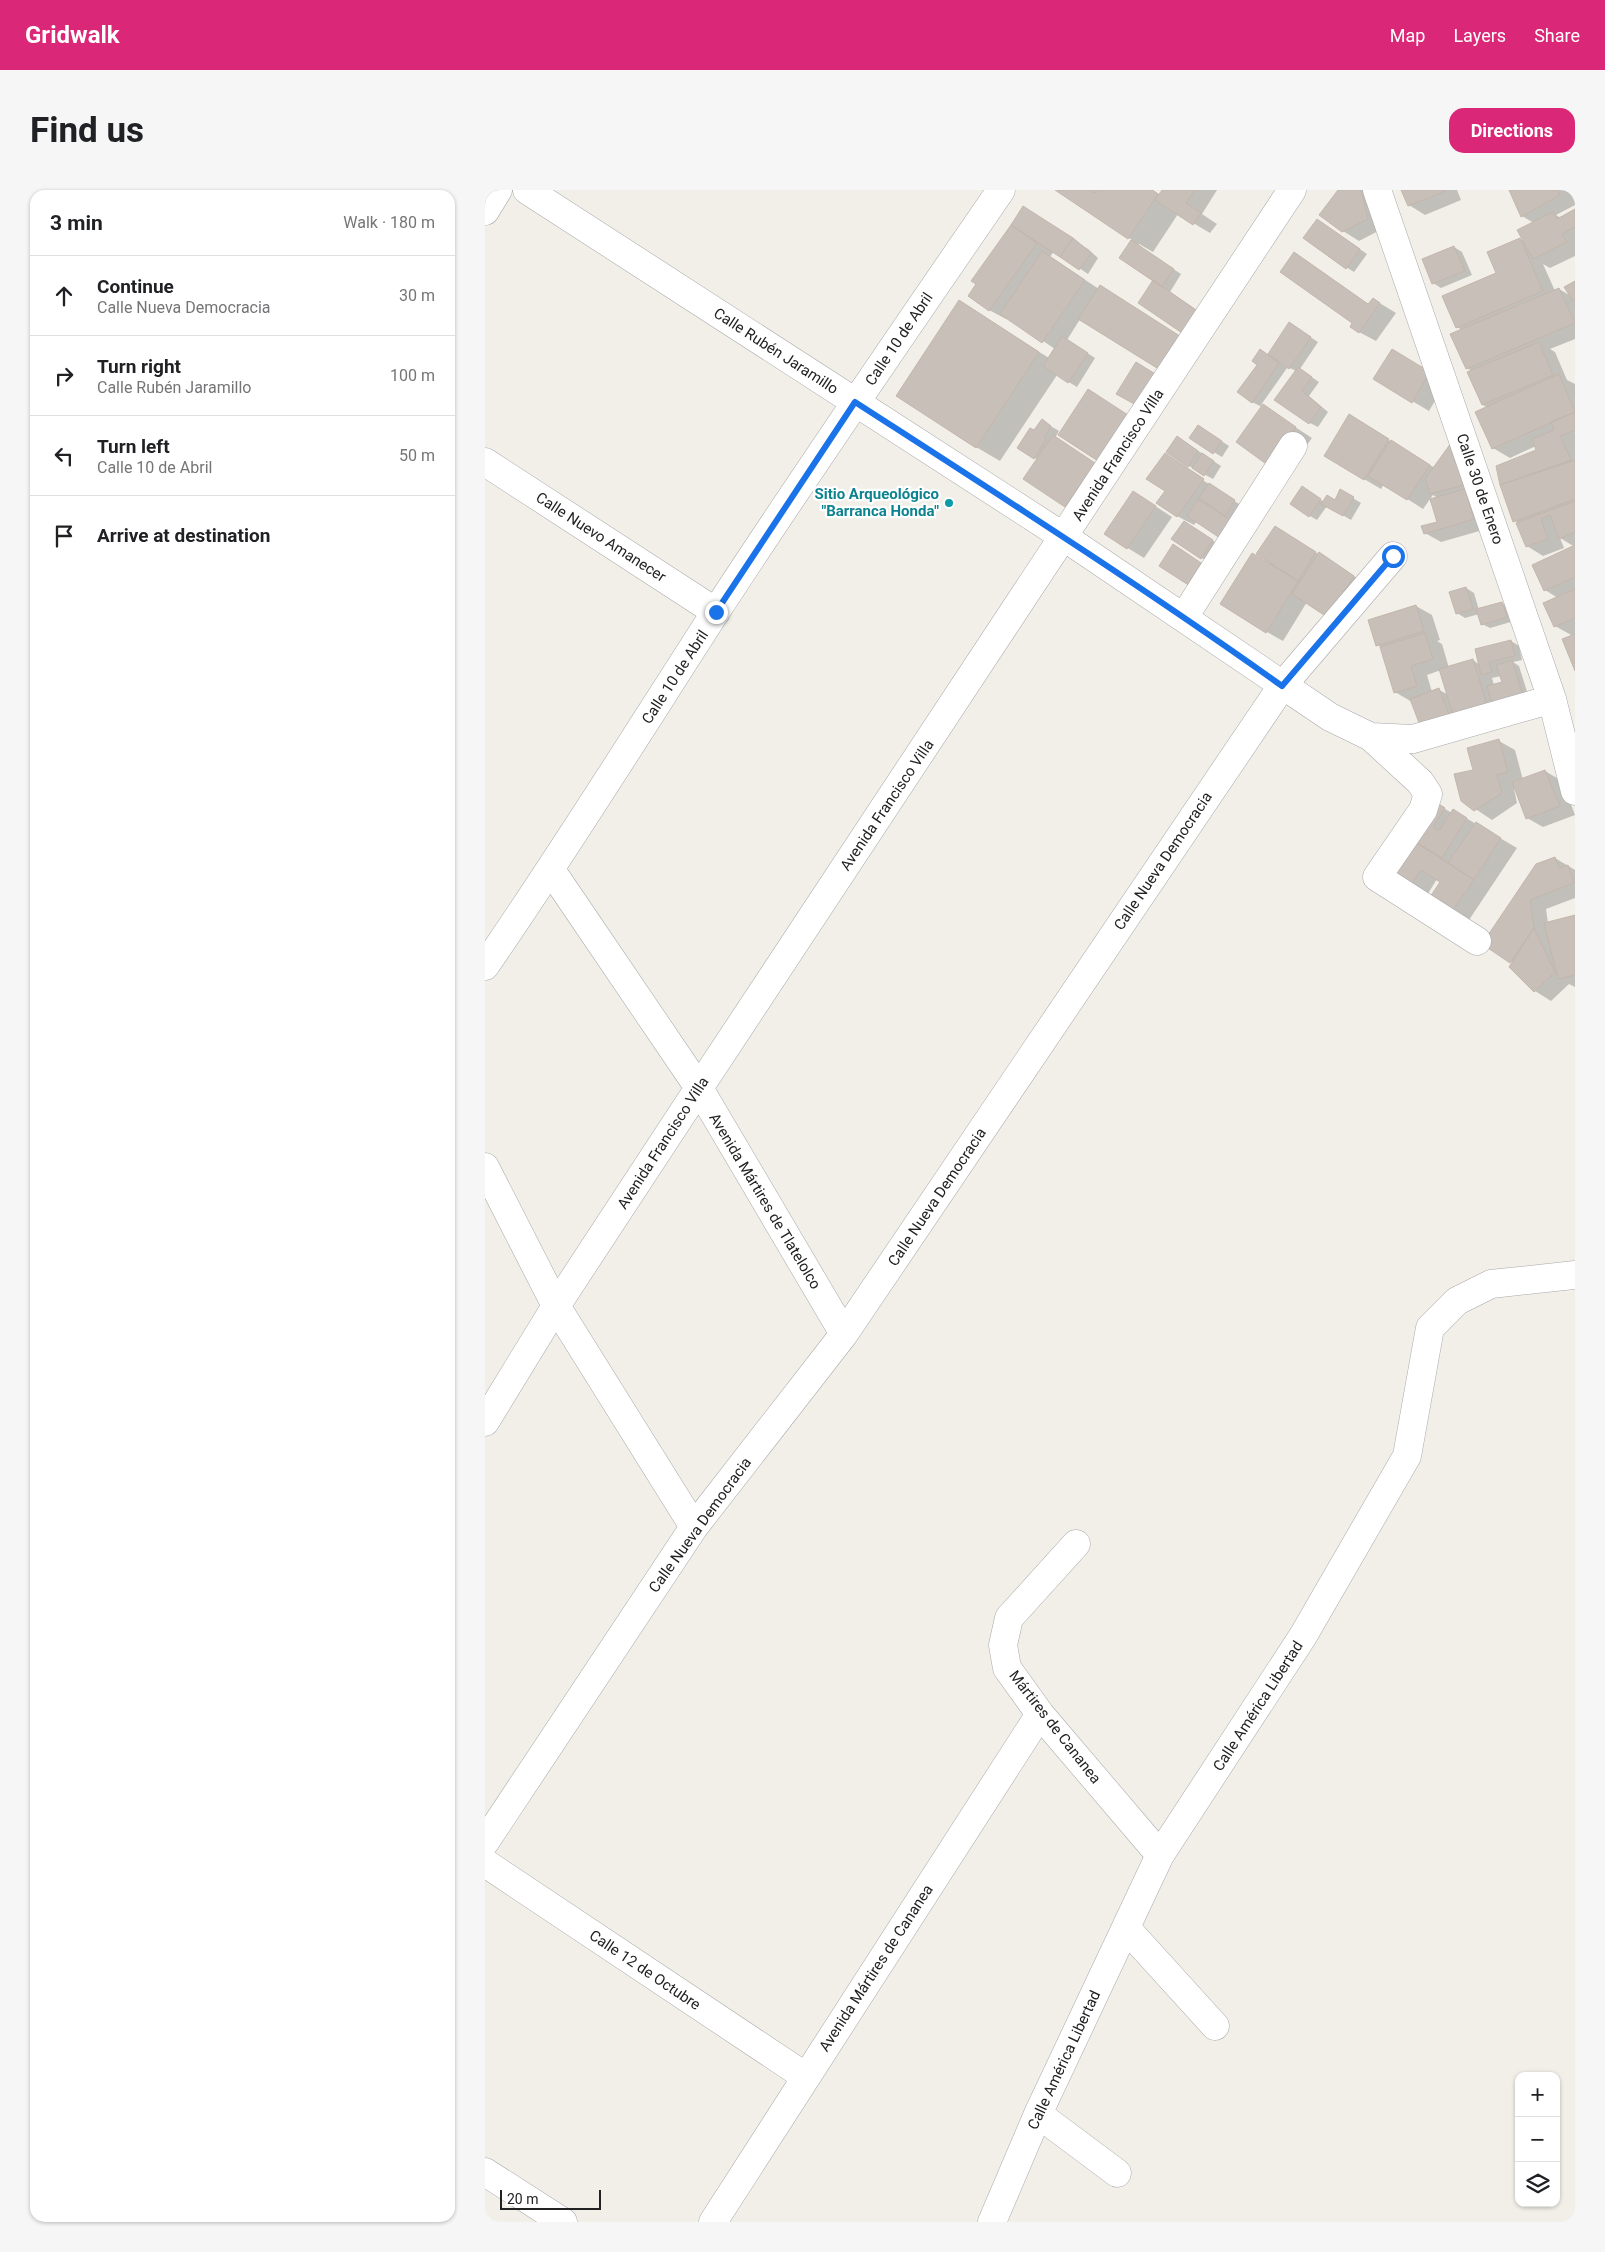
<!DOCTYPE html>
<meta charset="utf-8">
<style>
body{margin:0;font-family:Roboto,sans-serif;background:#f6f6f6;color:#202124}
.controls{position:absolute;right:15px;bottom:15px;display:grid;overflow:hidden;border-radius:10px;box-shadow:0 1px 4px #0004}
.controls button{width:45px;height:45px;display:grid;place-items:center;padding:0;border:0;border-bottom:1px solid #e0e0e0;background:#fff;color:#202124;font:25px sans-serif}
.scale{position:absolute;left:15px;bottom:12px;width:101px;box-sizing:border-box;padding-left:5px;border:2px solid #222;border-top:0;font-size:14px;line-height:18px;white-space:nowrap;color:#222;-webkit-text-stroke:4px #fff;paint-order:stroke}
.stop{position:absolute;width:15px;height:15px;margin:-11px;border:4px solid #1a73e8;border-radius:50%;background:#fff}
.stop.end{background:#1a73e8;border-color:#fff;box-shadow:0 1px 5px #0008}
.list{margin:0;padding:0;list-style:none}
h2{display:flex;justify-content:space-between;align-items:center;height:65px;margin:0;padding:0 20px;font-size:21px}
h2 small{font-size:16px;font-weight:400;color:#757577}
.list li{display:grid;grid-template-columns:32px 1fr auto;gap:15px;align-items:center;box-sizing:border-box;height:80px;padding:0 20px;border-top:1px solid #e0e0e0}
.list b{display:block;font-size:19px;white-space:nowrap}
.list p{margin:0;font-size:16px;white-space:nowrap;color:#757577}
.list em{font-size:16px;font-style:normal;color:#757577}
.icon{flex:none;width:28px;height:28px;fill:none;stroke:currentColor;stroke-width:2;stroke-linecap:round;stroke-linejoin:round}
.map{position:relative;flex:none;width:1090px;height:2032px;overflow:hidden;border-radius:15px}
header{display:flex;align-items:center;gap:30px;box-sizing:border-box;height:70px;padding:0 25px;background:#db2777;color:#fff}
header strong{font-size:24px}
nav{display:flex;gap:28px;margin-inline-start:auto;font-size:18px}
.intro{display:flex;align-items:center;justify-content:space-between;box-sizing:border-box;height:120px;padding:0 30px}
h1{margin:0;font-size:35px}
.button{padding:12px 22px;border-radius:15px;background:#db2777;color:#fff;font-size:18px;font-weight:700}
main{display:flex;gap:30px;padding:0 30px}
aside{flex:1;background:#fff;border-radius:15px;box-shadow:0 1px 4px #0004}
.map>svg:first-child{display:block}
.shadow{fill:#0003;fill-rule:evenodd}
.building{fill:#c7bfb8;stroke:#c4b6ab}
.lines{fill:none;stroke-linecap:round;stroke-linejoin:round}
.street-casing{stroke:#a9a9a9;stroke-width:29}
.street{stroke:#fff;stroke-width:28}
.route{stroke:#1a73e8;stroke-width:6}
.culture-dot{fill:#0f9aa8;stroke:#fff;stroke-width:2}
.labels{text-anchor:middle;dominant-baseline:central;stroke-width:4.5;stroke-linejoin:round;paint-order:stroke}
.street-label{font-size:15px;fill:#222;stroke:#fff}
.culture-label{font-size:15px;font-weight:bold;fill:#0d838f;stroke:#fff;text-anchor:end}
</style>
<header>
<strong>Gridwalk</strong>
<nav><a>Map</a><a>Layers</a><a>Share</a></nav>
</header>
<div class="intro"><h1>Find us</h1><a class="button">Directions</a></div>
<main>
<aside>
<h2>3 min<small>Walk · 180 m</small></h2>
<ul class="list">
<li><svg class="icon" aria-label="ahead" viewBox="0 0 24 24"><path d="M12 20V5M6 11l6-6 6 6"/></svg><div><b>Continue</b><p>Calle Nueva Democracia</p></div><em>30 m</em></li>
<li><svg class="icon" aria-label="right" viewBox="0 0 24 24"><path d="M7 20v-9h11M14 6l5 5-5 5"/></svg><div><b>Turn right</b><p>Calle Rubén Jaramillo</p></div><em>100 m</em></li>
<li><svg class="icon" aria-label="left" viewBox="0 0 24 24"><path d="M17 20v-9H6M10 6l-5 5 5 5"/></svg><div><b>Turn left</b><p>Calle 10 de Abril</p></div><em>50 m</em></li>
<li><svg class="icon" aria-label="arrive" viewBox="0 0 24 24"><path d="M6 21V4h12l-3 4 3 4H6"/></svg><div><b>Arrive at destination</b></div></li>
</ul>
</aside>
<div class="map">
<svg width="1090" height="2032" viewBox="0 0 1090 2032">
<rect width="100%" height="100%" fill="#f2efe9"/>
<path class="shadow" d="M572 0H668L675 5 678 0H732L717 24 732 34 725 43 693 24 668 62 654 54 653 56 696 84 685 102 734 135 720 155 670 90 636 68 647 50Z
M854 0H885L899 38 874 51 858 41Z
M917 0H972L976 10 940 25 924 15Z
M1025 0H1084L1090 12V15L1071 25 1076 28 1090 21V66L1065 78 1058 74 1070 101 1074 99 1086 106 1090 92V149L1065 159 1070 162 1082 190 1090 194V478L1088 446 1070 436 1073 408 1060 400 1090 357 1075 348 1079 358 1058 366 1042 356 1016 295 1013 277 1053 260 1051 256 1025 268 1008 258 1003 218 998 215 987 181 982 178 977 140 972 137 1013 84 1035 49 1040 52 1049 33 1037 26Z
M538 17 603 59 613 68 603 84 569 61 565 67 614 99 582 150 610 168 592 197 572 185 515 271 491 257 474 112 564 168 570 159 522 127 521 129 504 120 493 94 488 91Z
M840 35 882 64 869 82 861 77Z
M969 57 977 62 987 85 956 98 948 93Z
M825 74 884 115 888 109 911 123 891 151 874 142Z
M805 134 833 152 815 179 834 192 824 206 843 222 833 237 825 233 811 181 797 174 802 178 776 215 827 248 801 284 777 217 767 212 783 166Z
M907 161 961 192 944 221 890 189Z
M864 226 950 278 966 255 986 299 981 301 996 309 1005 338 956 352 940 343 953 332V308L948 305 938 319 899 294 896 299 840 266Z
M557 231 574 241 570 248 625 283 597 325 540 289 553 270 534 258Z
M721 241 744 256 737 267 705 248Z
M700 252 736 276 728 289 702 275Z
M680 265 757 316 747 332 712 331 709 335 692 326 681 301Z
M856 301 876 313 866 330 842 316 832 330 825 326V303L839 312 850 311Z
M664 312 687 327 659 368 620 344Z
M707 337 736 356 724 372 717 368Z
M806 347 885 396 859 436 822 412 798 451 782 442 784 374Z
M981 398 989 403 994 420 1017 413 1025 418 1029 431 1005 438 997 434 994 424 980 428 972 423Z
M931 416 947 425 955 450 952 451 957 454 964 478 988 470 995 475 1026 451 1034 456 1037 470 1028 472 1034 476 1044 508 987 537 927 512 910 502 896 457 892 455ZM956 480 964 505 954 500 947 502 942 485ZM1016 486 1018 492 1009 495 1007 488Z
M1014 551 1030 560 1038 590 1060 581 1077 591 1090 625 1058 637 1042 628 1031 598 1029 599 1032 613 1007 630 977 610 989 580Z
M948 612 967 623 969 621 1032 658 980 736 963 726 956 692 952 689 939 710 901 686Z
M1070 668 1090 680V708L1061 719 1063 733 1090 726V797L1084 794 1066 811 1050 801 1026 776 1027 772 999 753Z"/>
<path class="building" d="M570 0H610L608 2 611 3 613 0H667L673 4 643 49Z
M677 0H710L701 13 716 23 708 35 670 10Z
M853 0H876L883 29 857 42 834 25Z
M916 0H960L961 1 923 16Z
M1024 0H1073L1075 5 1036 27Z
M538 16 588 48 575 67 526 35Z
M1090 19V37L1077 44 1082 52 1048 69 1032 40 1068 22 1072 29Z
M832 29 875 59 861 79 818 48Z
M526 35 552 53 504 121 483 106 491 94 486 91Z
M588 48 606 63 594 80 575 67Z
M1035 48 1058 101 971 138 957 106 1011 83 1002 62Z
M646 50 689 79 677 97 634 68Z
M969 56 980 81 947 94 937 69Z
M557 61 600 90 557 153 515 124Z
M809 62 883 114 888 108 895 113 874 143 865 137 867 133 795 82Z
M668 90 718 125 703 147 653 113Z
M1090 91V110L1088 111 1079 97Z
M615 95 701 150 680 183 593 129Z
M1074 98 1090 133 981 179 965 144Z
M474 110 554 162 491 258 411 206Z
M804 132 826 147 804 179 783 164Z
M577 146 603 163 583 193 558 176Z
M1054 152 1068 185 997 215 982 182Z
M775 159 794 173 767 213 752 202 772 175 767 171Z
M907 159 945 182 927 213 888 189Z
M651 172 672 185 653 216 631 204Z
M813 177 827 187 817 201 836 217 824 234 789 210Z
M1074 184 1090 222 1007 259 990 222Z
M603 199 643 225 613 271 573 245Z
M778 214 811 237 784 276 751 252Z
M1090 222V240L1075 246 1086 270 1015 295 1011 276 1051 260 1047 249 1069 240 1066 232Z
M864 224 904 249 879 290 839 266Z
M557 229 566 236 559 248 561 250 549 269 532 258 545 238 549 240Z
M713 235 737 251 728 264 704 248Z
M568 245 610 273 580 317 538 289Z
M692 246 713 261 703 277 681 262Z
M906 250 945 275 922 310 883 286Z
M966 253 978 295 945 304 940 289Z
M680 263 719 289 692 327 671 313 680 301 661 289Z
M717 263 729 271 719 286 707 278Z
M1090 270V309L1028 332 1015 295Z
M724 293 750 310 740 326 714 308Z
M817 296 836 309 824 327 805 314Z
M855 299 869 307 858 326 836 314 842 305 850 310Z
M980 299 989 329 939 344 936 336 952 332 945 309Z
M648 301 671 316 642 359 619 344Z
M713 309 753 335 741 352 702 326Z
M1090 311V342L1074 349 1065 325 1056 329 1063 349 1041 357 1031 333Z
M699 331 728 350 716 369 686 349Z
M790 336 831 362 813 391 771 364Z
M688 354 722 377 708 398 674 376Z
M1090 355V387L1059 401 1047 375Z
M834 362 869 386 842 427 807 404Z
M767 363 813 391 781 443 735 414Z
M981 397 988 419 971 424 964 402Z
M1090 399V428L1069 437 1058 413Z
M1017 412 1022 427 996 435 991 419Z
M931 415 939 441 891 456 883 430Z
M940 443 948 469 926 476 932 496 909 503 895 457Z
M1090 444V481L1077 449Z
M1026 450 1030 466 1004 472 1007 482 996 485 990 459Z
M988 469 1003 518 969 528 954 479Z
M1027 470 1037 503 1007 513 1002 496 1017 492 1011 475Z
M954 498 965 527 936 538 925 509Z
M1014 549 1023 582 1012 585 1017 603 989 621 976 611 969 584 988 580 982 558Z
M1060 580 1075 616 1041 629 1027 592Z
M948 610 960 618 948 637 954 641 968 619 982 628 957 668 924 648Z
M991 632 1016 648 989 690 963 673Z
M924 648 989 690 963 727 941 713 955 692 936 680 922 702 899 687Z
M1070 667 1074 678 1083 675 1089 693 1045 710 1049 738 1025 773 997 754 1051 674Z
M1090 725V785L1073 789 1059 733Z
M1049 738 1070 782 1049 802 1024 777Z"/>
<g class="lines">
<g class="street-casing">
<path id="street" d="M42 0 579 347 845 527 886 547 928 549 1067 509
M892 0 1067 509 1090 601
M0 21 13 0
M0 272 231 422
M699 427 808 256
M886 547 935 592 943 604 938 620 892 687 992 751
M66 680 214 898 359 1144
M0 776C80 660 154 541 230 423 323 280 420 140 516 0
M0 977 71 1116 209 1337
M0 1232 71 1116 214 898 807 0
M591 1354 524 1428 518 1455 522 1478 555 1524 675 1665
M0 1652 209 1337 359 1144 797 496 908 366
M0 1673 321 1887
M641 1738 730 1836
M553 1924 632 1983
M0 1982 78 2032
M228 2032 555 1524
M507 2032 553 1924 675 1665 818 1446 922 1266 945 1138 972 1111 1006 1094 1090 1085"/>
</g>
<use href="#street" class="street"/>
</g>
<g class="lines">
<path class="route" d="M231 422 370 212C514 305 658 397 797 496L908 366"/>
</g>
<circle class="culture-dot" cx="464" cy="313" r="5"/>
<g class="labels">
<g class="street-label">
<text transform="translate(414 149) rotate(-56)">Calle 10 de Abril</text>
<text transform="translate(291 161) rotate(33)">Calle Rubén Jaramillo</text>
<text transform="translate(633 265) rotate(-57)">Avenida Francisco Villa</text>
<text transform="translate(995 299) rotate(71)">Calle 30 de Enero</text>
<text transform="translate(116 347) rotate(33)">Calle Nuevo Amanecer</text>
<text transform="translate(190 487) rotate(-57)">Calle 10 de Abril</text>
<text transform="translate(402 615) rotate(-56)">Avenida Francisco Villa</text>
<text transform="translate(678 671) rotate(-56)">Calle Nueva Democracia</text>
<text transform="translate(178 953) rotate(-57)">Avenida Francisco Villa</text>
<text transform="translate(452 1007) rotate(-56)">Calle Nueva Democracia</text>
<text transform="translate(280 1011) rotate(59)">Avenida Mártires de Tlatelolco</text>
<text transform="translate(215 1335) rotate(-54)">Calle Nueva Democracia</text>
<text transform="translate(773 1516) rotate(-57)">Calle América Libertad</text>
<text transform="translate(570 1537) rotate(52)">Mártires de Cananea</text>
<text transform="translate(391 1778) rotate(-57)">Avenida Mártires de Cananea</text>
<text transform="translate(160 1780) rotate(34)">Calle 12 de Octubre</text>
<text transform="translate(579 1870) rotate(-65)">Calle América Libertad</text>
</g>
<g class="culture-label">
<text x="454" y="304">Sitio Arqueológico<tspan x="454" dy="17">"Barranca Honda"</tspan></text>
</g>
</g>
</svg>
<div class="controls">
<button>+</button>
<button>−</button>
<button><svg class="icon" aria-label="layers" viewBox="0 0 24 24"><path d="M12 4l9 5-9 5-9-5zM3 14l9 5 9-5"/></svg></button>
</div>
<div class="scale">20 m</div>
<div class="stop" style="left:908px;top:366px"></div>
<div class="stop end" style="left:231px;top:422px"></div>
</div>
</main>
